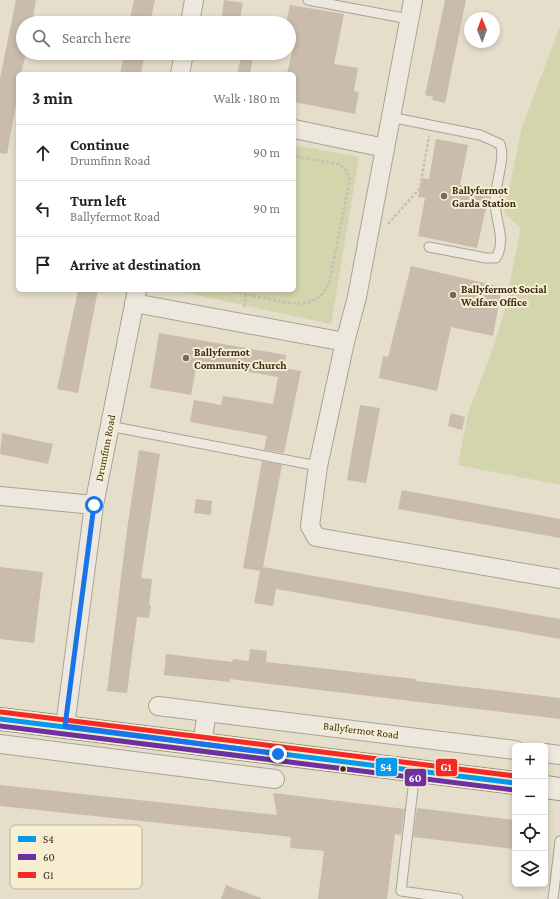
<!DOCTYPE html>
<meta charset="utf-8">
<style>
body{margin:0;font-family:"Crimson Pro",serif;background:#f6f6f6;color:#222}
.controls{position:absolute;right:12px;bottom:12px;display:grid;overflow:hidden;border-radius:6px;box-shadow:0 2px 6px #0003}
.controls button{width:36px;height:36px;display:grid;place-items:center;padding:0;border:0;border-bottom:1px solid #e0e0e0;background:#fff;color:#222;font:20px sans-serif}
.compass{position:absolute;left:464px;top:12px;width:36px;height:36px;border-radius:50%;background:#fff;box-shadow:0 2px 6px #0003;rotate:359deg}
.stop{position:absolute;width:12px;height:12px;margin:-9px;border:3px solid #1a73e8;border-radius:50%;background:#fff}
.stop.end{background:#1a73e8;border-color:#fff;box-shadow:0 1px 4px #0008}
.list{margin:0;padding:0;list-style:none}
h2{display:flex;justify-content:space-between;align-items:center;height:52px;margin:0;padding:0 16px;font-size:17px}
h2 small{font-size:13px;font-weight:400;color:#767676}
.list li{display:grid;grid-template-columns:26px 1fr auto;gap:12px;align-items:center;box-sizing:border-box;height:56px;padding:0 16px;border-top:1px solid #e0e0e0}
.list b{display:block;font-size:15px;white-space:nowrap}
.list p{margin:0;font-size:13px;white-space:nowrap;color:#767676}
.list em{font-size:13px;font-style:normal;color:#767676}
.icon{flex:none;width:22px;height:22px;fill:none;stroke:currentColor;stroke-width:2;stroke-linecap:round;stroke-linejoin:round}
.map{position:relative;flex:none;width:560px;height:899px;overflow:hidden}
.search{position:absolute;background:#fff;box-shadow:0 2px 6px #0003;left:16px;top:16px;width:280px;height:44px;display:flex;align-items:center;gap:10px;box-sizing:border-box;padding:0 14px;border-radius:22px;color:#767676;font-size:15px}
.panel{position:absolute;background:#fff;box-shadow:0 2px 6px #0003;left:16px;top:72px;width:280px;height:220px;border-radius:6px}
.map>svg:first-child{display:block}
.green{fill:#d3d5ad}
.building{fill:#c9bcac}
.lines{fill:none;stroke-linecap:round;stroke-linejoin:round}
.lane-casing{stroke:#aaa395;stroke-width:11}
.street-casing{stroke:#aaa395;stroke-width:20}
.secondary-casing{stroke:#999285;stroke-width:24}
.path{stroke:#c5bfb4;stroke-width:2.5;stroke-dasharray:3 2;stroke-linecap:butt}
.lane{stroke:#ede8dd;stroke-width:9}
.street{stroke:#ede8dd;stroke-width:18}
.secondary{stroke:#ede8dd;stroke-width:22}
.bus-1-casing{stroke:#f7edd0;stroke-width:8}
.bus-2-casing{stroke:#f7edd0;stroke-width:8}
.bus-3-casing{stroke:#f7edd0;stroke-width:8}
.bus-1{stroke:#069ae8;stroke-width:5}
.bus-2{stroke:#6c30a1;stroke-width:5}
.bus-3{stroke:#f52a26;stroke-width:5}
.route{stroke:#1a73e8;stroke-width:5}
.poi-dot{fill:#756a59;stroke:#f7edd0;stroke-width:1.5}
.bus-dot{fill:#392b1c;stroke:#f7edd0;stroke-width:1.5}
.labels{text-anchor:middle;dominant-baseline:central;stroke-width:4;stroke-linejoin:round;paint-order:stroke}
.poi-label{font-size:11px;font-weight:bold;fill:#392b1c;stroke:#f7edd0;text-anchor:start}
.street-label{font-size:11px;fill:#392b1c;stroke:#f7edd0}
.key{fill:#f7edd0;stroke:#beb39a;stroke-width:1}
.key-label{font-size:11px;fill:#392b1c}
.line-badge{stroke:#f7edd0;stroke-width:1.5}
.badge-label{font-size:11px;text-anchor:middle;font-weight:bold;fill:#fff}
</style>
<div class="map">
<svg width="560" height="899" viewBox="0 0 560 899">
<rect width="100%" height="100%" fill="#e5decb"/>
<path class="green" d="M560 26V485L458 465 468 413 495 343 510 291 509 286 521 228 504 213 522 127Z
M294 145 359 157 331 324 173 290H294Z"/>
<path class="building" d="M16 0H36L32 23H23V53H26L21 74H18V93L7 154 0 153V78Z
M134 0H155L150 23H129Z
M224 0 243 3 239 23H221Z
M445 0H466L445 103 432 100 433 97 425 95Z
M290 5 344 14 334 64 358 68 354 91 359 92 355 114 294 102V74H287L296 36 289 34V23H286Z
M124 53H145L141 74H120Z
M242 53H254L250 74H237Z
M436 139 468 145 460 185 490 191 477 248 418 236 425 198 418 197 422 178 429 179Z
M411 266 502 287 493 336 451 327 437 391 379 378 383 356 388 357Z
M78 290H98L78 393 57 389Z
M159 333 286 355 284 368 301 371 284 453 264 450 267 436 190 422 194 400 221 405 223 396 273 404 278 377 197 363 191 395 150 388Z
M360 405 380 408 366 483 347 480Z
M451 413 465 417 462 430 448 426Z
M2 433 53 444 48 464 0 454Z
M139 450 160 454 141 578 152 579 149 605H151L149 618 137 617 127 693 107 691 126 537Z
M262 461 282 465 263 567 560 619V639L276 589 273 606 254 603 260 571 243 568Z
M402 490 560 519V538L398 509Z
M196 499 212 501 211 515 194 513Z
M0 567 43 572 34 643 0 639Z
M250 649 267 651 266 662 416 679V681L560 698V719L230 679V682L164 675 166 654 232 662 233 659 249 661Z
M0 785 277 815 273 793 405 809 401 835 395 834 387 899H318L324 851 290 848 291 837 0 806Z
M417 808 515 820V849L413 837Z
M226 885 261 898V899H221Z"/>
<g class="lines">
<g class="lane-casing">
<path id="lane" d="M308 0 409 19
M390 117 480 135 500 144C506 158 495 184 495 201 495 222 507 239 496 258H486L429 247
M109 426 318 466
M415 771 401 891 458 899
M553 899 560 841"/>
</g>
<g class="street-casing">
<path id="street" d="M190 23 194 0
M180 74 184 53
M294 129 385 148
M134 303 345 342 357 297 413 0
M345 342 318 466 310 526 316 537 560 579
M0 496 94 505
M158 706 515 750
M65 726 94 505 137 290
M0 744 275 779
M202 745 207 712
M545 753 560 755"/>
</g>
<g class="secondary-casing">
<path id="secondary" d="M0 719 515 783
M545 787 560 789"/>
</g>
<path class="path" d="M388 224 420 188 429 136
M229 290C247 294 290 306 306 303 317 300 324 294 329 284L350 179 345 169 338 164 294 156
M244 307 247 290"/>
<use href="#lane" class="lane"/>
<use href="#street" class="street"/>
<use href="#secondary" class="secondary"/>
<g class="bus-1-casing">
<path id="bus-1" d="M0 719 515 783"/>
</g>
<g class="bus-2-casing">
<path id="bus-2" d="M0 726 514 790"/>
</g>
<g class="bus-3-casing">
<path id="bus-3" d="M1 712 515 776"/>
</g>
<use href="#bus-1" class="bus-1"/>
<use href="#bus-2" class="bus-2"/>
<use href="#bus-3" class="bus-3"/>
</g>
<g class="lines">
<path class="route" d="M94 505 65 726 278 754"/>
</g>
<g class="poi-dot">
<circle cx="444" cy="196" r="4"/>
<circle cx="453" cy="295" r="4"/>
<circle cx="186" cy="358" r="4"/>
</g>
<circle class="bus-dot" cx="343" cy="769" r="3.5"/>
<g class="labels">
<g class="poi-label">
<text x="452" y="190">Ballyfermot<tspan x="452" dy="13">Garda Station</tspan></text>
<text x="461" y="289">Ballyfermot Social<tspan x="461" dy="13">Welfare Office</tspan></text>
<text x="194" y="352">Ballyfermot<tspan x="194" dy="13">Community Church</tspan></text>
</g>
<g class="street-label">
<text transform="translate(105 448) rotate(-79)">Drumfinn Road</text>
<text transform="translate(361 730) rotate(7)">Ballyfermot Road</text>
</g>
</g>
<rect x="10" y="825" width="132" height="64" rx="6" class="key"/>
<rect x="18" y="836" width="18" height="6" fill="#069ae8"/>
<rect x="18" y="854" width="18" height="6" fill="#6c30a1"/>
<rect x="18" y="872" width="18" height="6" fill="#f52a26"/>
<g class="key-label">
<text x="43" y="843">S4</text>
<text x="43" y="861">60</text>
<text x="43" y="879">G1</text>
</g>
<g class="line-badge">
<rect x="375" y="757" width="23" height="20" rx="4" fill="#069ae8"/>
<rect x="435" y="758" width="23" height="19" rx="4" fill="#f52a26"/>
<rect x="404" y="768" width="23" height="19" rx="4" fill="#6c30a1"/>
</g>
<g class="badge-label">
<text x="386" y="771">S4</text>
<text x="446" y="771">G1</text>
<text x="415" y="782">60</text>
</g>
</svg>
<div class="controls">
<button>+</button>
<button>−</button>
<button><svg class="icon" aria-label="locate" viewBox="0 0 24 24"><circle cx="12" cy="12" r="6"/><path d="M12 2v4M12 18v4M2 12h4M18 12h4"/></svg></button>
<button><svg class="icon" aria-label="layers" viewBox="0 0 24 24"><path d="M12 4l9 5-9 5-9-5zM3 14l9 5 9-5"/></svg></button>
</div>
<svg class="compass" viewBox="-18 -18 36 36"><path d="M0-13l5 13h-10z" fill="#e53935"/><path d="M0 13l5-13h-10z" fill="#767676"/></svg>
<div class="stop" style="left:94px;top:505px"></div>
<div class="stop end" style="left:278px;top:754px"></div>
<div class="search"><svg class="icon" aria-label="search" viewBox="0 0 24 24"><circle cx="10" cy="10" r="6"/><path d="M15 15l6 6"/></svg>Search here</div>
<section class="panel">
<h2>3 min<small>Walk · 180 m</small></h2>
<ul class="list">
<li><svg class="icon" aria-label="ahead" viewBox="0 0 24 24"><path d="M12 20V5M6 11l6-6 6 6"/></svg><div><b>Continue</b><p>Drumfinn Road</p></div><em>90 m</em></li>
<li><svg class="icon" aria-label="left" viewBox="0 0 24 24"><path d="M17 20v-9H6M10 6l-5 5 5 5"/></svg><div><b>Turn left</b><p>Ballyfermot Road</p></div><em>90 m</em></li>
<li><svg class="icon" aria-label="arrive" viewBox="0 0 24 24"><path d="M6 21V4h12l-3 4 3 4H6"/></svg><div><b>Arrive at destination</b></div></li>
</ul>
</section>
</div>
